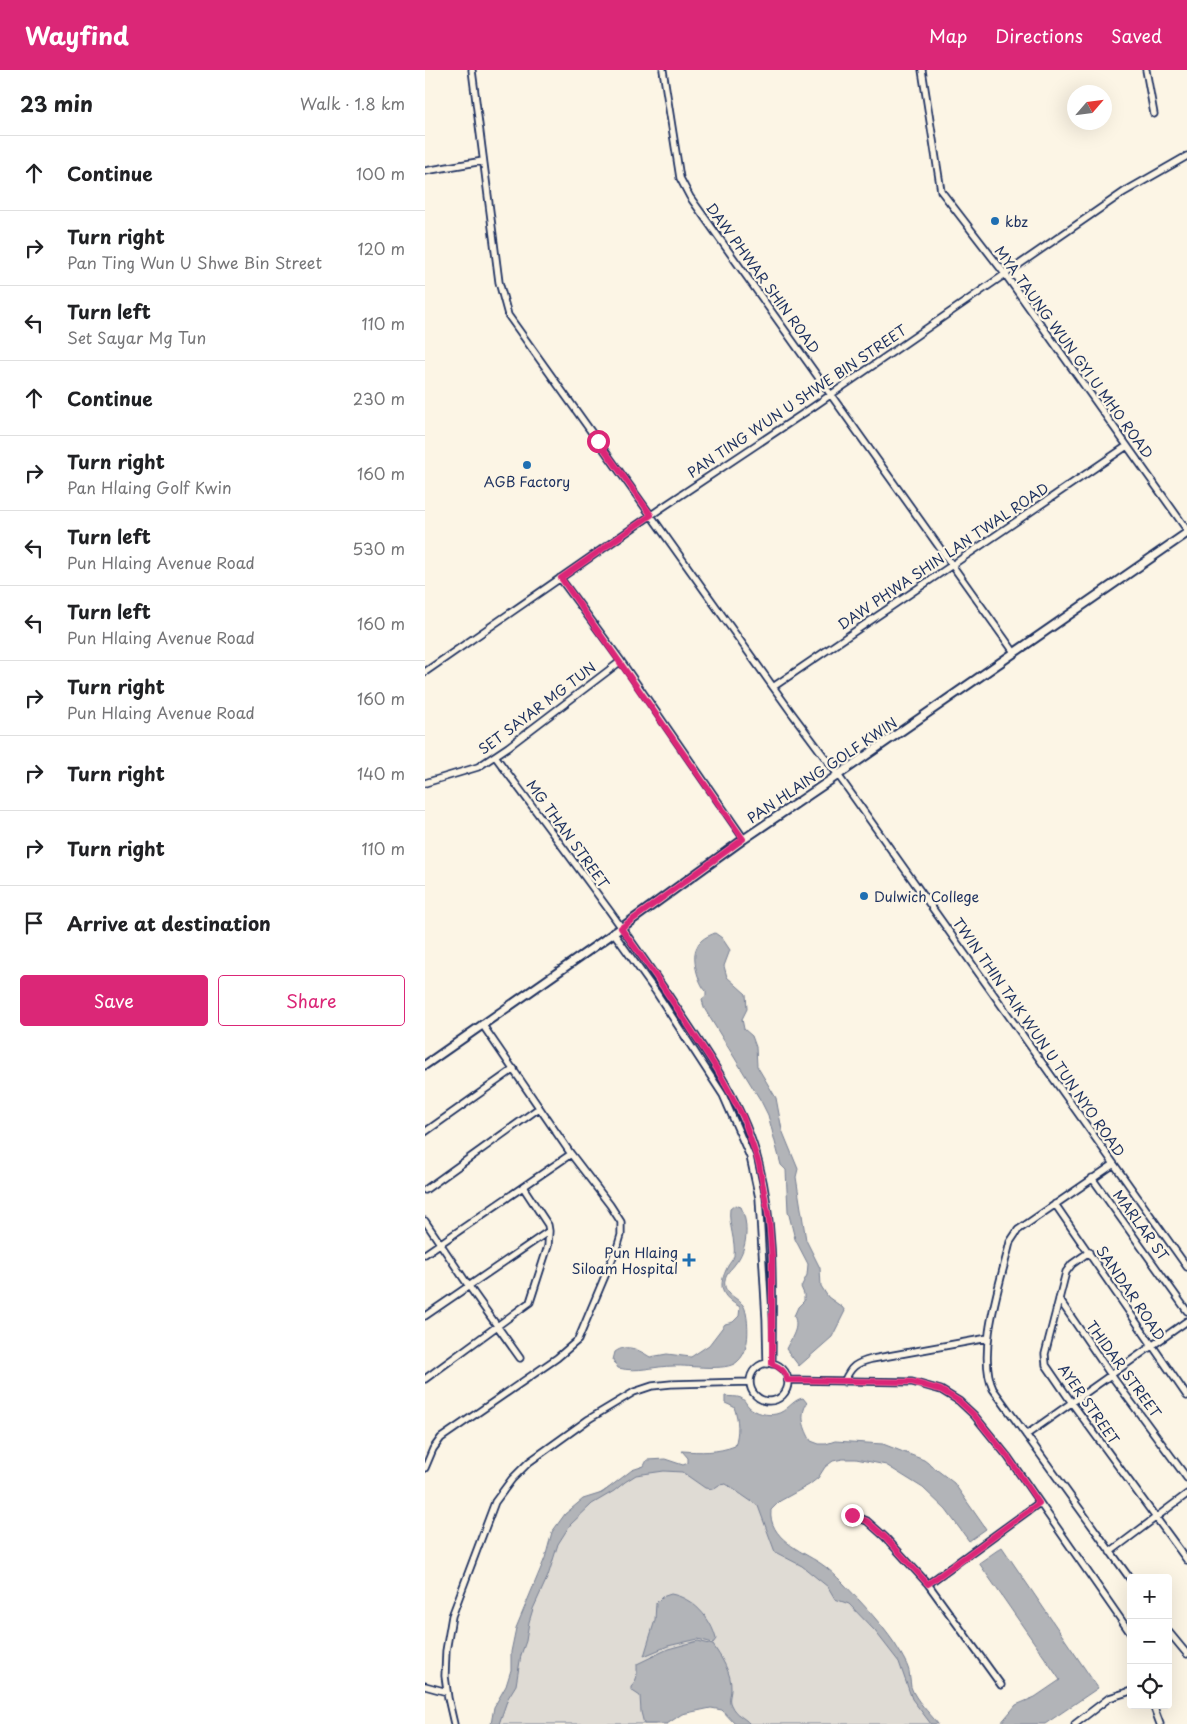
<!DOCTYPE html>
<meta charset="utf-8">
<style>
body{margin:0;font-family:"Playpen Sans",sans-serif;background:#f2f2f2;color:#202124}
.controls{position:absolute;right:15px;bottom:15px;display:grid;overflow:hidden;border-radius:5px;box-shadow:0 5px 20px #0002}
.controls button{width:45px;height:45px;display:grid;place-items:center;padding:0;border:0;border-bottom:1px solid #e0e0e0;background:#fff;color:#202124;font:25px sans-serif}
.compass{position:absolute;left:642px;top:15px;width:45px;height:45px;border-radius:50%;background:#fff;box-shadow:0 5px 20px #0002;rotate:62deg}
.stop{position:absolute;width:15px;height:15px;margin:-11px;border:4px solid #db2777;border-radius:50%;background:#fff}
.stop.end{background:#db2777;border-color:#fff;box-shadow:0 1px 5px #0008}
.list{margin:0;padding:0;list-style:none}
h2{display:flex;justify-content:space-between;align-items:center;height:65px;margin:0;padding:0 20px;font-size:21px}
h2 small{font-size:16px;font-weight:400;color:#757577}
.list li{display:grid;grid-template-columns:32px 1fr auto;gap:15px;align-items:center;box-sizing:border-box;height:75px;padding:0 20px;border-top:1px solid #e0e0e0}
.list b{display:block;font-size:19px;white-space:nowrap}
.list p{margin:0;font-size:16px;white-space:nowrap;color:#757577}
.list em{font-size:16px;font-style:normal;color:#757577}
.actions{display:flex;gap:10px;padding:15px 20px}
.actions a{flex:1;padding:11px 0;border:1px solid #db2777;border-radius:5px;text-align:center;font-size:18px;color:#db2777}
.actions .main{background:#db2777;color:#fff}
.icon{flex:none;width:28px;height:28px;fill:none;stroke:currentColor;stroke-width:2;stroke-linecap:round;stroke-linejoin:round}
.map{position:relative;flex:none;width:762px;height:1654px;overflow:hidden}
header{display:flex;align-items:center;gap:30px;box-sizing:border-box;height:70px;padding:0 25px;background:#db2777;color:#fff}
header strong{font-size:24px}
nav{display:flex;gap:28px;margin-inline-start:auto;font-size:18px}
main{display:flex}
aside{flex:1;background:#fff}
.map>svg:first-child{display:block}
.green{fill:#dfdbd4;stroke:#7d8599}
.water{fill:#b2b4b8;stroke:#767f94}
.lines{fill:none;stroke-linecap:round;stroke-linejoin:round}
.minor-casing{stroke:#1b2f5e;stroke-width:9}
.tertiary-casing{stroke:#1b2f5e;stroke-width:11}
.minor{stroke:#fcf5e5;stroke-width:5.5}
.tertiary{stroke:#fcf5e5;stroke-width:7}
.route{stroke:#db2777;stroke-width:6}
.poi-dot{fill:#1f6fb2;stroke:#fcf5e5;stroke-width:2}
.labels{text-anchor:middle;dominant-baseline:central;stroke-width:4.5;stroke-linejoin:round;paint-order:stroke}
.poi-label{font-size:14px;fill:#1b2f5e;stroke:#fcf5e5;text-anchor:start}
.street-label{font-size:14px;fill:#1b2f5e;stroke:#fcf5e5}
</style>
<header>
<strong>Wayfind</strong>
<nav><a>Map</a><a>Directions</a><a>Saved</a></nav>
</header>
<main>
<aside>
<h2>23 min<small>Walk · 1.8 km</small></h2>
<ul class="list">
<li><svg class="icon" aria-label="ahead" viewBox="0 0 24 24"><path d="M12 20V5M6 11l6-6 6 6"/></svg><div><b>Continue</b></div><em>100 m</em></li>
<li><svg class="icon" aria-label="right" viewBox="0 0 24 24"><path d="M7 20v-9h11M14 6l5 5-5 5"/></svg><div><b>Turn right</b><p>Pan Ting Wun U Shwe Bin Street</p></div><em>120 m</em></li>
<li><svg class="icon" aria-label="left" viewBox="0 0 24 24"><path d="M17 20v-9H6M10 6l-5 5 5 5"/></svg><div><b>Turn left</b><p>Set Sayar Mg Tun</p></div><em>110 m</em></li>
<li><svg class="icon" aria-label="ahead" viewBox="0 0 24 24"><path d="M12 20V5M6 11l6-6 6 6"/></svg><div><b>Continue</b></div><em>230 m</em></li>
<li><svg class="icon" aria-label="right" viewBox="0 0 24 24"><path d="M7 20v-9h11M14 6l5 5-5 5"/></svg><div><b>Turn right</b><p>Pan Hlaing Golf Kwin</p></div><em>160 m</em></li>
<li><svg class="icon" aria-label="left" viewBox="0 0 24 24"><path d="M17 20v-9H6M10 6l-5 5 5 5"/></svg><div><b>Turn left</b><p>Pun Hlaing Avenue Road</p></div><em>530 m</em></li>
<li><svg class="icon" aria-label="left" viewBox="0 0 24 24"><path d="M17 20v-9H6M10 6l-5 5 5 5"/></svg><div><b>Turn left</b><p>Pun Hlaing Avenue Road</p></div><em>160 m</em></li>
<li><svg class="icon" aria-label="right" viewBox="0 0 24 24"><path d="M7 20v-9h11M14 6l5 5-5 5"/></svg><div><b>Turn right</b><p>Pun Hlaing Avenue Road</p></div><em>160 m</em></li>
<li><svg class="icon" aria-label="right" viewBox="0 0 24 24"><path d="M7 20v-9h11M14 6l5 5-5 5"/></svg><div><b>Turn right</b></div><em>140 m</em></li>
<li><svg class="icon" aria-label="right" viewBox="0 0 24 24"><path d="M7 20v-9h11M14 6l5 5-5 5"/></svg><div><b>Turn right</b></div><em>110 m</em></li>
<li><svg class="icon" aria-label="arrive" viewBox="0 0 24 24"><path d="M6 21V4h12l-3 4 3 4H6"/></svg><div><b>Arrive at destination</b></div></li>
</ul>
<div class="actions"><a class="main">Save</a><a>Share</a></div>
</aside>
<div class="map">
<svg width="762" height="1654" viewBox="0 0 762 1654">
<rect width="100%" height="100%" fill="#fcf5e5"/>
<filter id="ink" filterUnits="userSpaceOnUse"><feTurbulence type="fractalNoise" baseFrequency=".02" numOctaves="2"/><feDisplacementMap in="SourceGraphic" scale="10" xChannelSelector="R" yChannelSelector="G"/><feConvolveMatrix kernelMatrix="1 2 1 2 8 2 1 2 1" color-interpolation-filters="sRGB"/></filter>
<g filter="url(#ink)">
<path class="green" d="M311 1392 354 1475 414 1517 467 1576 480 1599 489 1628 510 1654H315L290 1626 230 1654H71L86 1608 98 1559 131 1467 156 1436 207 1403Z"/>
<path class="water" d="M290 863 297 868 305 880 299 896 302 907 321 924 322 939 317 949 319 959 327 966 331 977 332 996 351 1028 357 1060 373 1099 371 1107 381 1170 395 1198 396 1216 403 1227 417 1237 420 1241 407 1267 374 1296 361 1279C366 1268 375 1258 369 1246L373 1237 379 1231V1224L376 1217 382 1205 383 1194 370 1169 363 1141 361 1100 356 1095 343 1045 336 1031 279 938 277 929 281 926V921C273 913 266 887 272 877 275 869 283 866 290 863Z
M310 1135 316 1137C324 1154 323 1179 310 1194 306 1200 301 1202 300 1210 297 1226 316 1227 320 1239 323 1248 324 1267 321 1276 320 1282 317 1288 312 1292 301 1302 264 1295 249 1296 228 1296 214 1303 193 1298L188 1290 190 1282C202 1273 214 1280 225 1287L242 1284 266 1287 284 1275 300 1254 308 1252 314 1246 315 1237C296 1226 292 1217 303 1196 305 1192 308 1190 309 1186 311 1170 303 1155 305 1139Z
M300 1326C305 1327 312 1326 316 1328 320 1330 321 1334 324 1337 331 1343 342 1346 351 1344 362 1342 368 1329 378 1328L382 1333C374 1346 379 1358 386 1371L394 1374H401L410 1371 458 1374 499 1390 529 1413 561 1459 544 1471 521 1440 498 1418 461 1395 431 1389H418L408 1391 400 1397 393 1408 384 1415 355 1431 346 1440C343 1468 376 1481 395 1493 403 1498 411 1506 418 1513 436 1532 455 1552 470 1574 475 1582 482 1593 484 1601 485 1606 485 1612 486 1617 491 1631 504 1642 513 1654H506L487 1629 474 1592 450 1561 424 1534 410 1529 403 1517 377 1496 350 1482 333 1436 301 1414 294 1415 288 1419 280 1418 257 1402 239 1401 211 1405 200 1412 189 1421 167 1434 145 1455 133 1474 123 1506 108 1539 104 1552 101 1571 96 1585 91 1615 83 1628 74 1654H66L69 1637 81 1616 86 1600V1582L91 1558 120 1488 127 1462 140 1444 158 1429 177 1423 207 1400 219 1396 222 1390 240 1389 258 1395 263 1393V1388L257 1381C276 1382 292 1383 310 1376 314 1362 314 1351 309 1337L300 1333Z
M577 1477 673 1618 620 1654H575L591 1635 610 1627 635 1610 554 1493Z
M246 1524C268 1528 286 1548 291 1569L288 1573 273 1569 243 1576 219 1586 230 1550 231 1533 237 1527Z
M273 1571 288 1575C296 1587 307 1603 306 1619 306 1625 303 1629 306 1635 311 1646 318 1646 325 1654H310L297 1640 286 1638 257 1644 242 1654H219L216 1642 215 1626 206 1620V1617C213 1610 212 1603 212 1594L243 1579Z"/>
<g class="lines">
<g class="minor-casing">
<path id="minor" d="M47 0 74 212 83 245 366 642 413 705 762 1197
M238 0 255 108 265 127 589 582
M497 0 516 121 580 204 762 460
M721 0 729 44
M0 101 58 91
M196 591 319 769
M0 602 235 439 385 339 699 122 762 86
M348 617 702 376
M70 686C132 770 196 853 254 941 286 988 320 1038 334 1094 351 1159 347 1228 347 1294
M0 713 53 697 83 677 196 591 135 508
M188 862 231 922 298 1025 325 1087 334 1128 341 1249 342 1294
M0 1062 89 999
M689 1094 593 1160 585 1172C576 1211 551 1283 568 1319L706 1510
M667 1108 762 1241
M0 1120 114 1038
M630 1134 762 1326
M0 1151 43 1215 95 1288
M664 1182 647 1194 641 1202 620 1284 621 1295 647 1333 762 1490
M0 1184 146 1084 57 954
M634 1229 686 1305 762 1408
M0 1246 124 1161 123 1155 98 1117
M325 1312a19 19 0 1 1 38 0a19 19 0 1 1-38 0Z
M0 1309 105 1232 123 1176 124 1161
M362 1310 487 1312 516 1320 534 1331 549 1345 583 1387 706 1564
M419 1312C426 1296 431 1293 447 1289L563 1268
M601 1365 762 1251
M0 1398 8 1379 16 1368 132 1288 153 1270 193 1175 196 1165V1152L185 1135 146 1084
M427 1445 442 1451 460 1467 503 1514 576 1615
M685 1482 762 1424
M503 1514 614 1433
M743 1561 762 1584
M0 1616 22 1622
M728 1635 735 1654
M29 1654 23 1628 20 1606 21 1581 27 1546 70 1432 87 1409 104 1392 164 1349 209 1322 227 1316 246 1314 325 1312
M650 1654 684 1628 706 1621"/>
</g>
<g class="tertiary-casing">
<path id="tertiary" d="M0 995 196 858 319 769 413 705 762 463"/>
</g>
<use href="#minor" class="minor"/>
<use href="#tertiary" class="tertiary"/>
</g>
</g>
<g class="lines" filter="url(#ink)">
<path class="route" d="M173 371 226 445 136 508 318 769 196 858 232 908 292 999 318 1047 334 1094 344 1149 347 1188V1294C355 1297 361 1302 362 1310L487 1312 516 1320 534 1331 549 1345 583 1387 614 1433 503 1514 460 1467 442 1451 427 1445"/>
</g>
<g class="poi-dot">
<circle cx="570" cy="151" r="5"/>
<circle cx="102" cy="395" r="5"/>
<circle cx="439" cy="826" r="5"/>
<path d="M261.5 1182.5h5v5h5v5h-5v5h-5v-5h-5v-5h5z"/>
</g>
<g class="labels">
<g class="poi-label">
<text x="580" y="151">kbz</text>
<text x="102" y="411" text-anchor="middle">AGB Factory</text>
<text x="449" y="826">Dulwich College</text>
<text x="253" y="1182" text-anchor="end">Pun Hlaing<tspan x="253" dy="16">Siloam Hospital</tspan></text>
</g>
<g class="street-label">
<text transform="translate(338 208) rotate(54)">DAW PHWAR SHIN ROAD</text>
<text transform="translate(649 282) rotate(54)">MYA TAUNG WUN GYI U MHO ROAD</text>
<text transform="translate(372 331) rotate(-34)">PAN TING WUN U SHWE BIN STREET</text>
<text transform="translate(518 486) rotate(-34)">DAW PHWA SHIN LAN TWAL ROAD</text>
<text transform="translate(112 638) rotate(-37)">SET SAYAR MG TUN</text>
<text transform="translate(397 700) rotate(-34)">PAN HLAING GOLF KWIN</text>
<text transform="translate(143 764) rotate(54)">MG THAN STREET</text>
<text transform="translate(614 967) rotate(55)">TWIN THIN TAIK WUN U TUN NYO ROAD</text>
<text transform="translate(716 1155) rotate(54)">MARLAR ST</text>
<text transform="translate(706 1223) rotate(56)">SANDAR ROAD</text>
<text transform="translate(699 1299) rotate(54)">THIDAR STREET</text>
<text transform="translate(664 1334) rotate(55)">AYER STREET</text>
</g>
</g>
</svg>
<div class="controls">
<button>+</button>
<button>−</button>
<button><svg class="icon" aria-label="locate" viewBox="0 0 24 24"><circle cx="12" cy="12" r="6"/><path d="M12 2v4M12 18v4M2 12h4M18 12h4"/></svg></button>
</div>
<svg class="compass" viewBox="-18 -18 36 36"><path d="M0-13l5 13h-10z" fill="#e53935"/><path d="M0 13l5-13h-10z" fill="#757577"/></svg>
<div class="stop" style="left:173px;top:371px"></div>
<div class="stop end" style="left:427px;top:1445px"></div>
</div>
</main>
